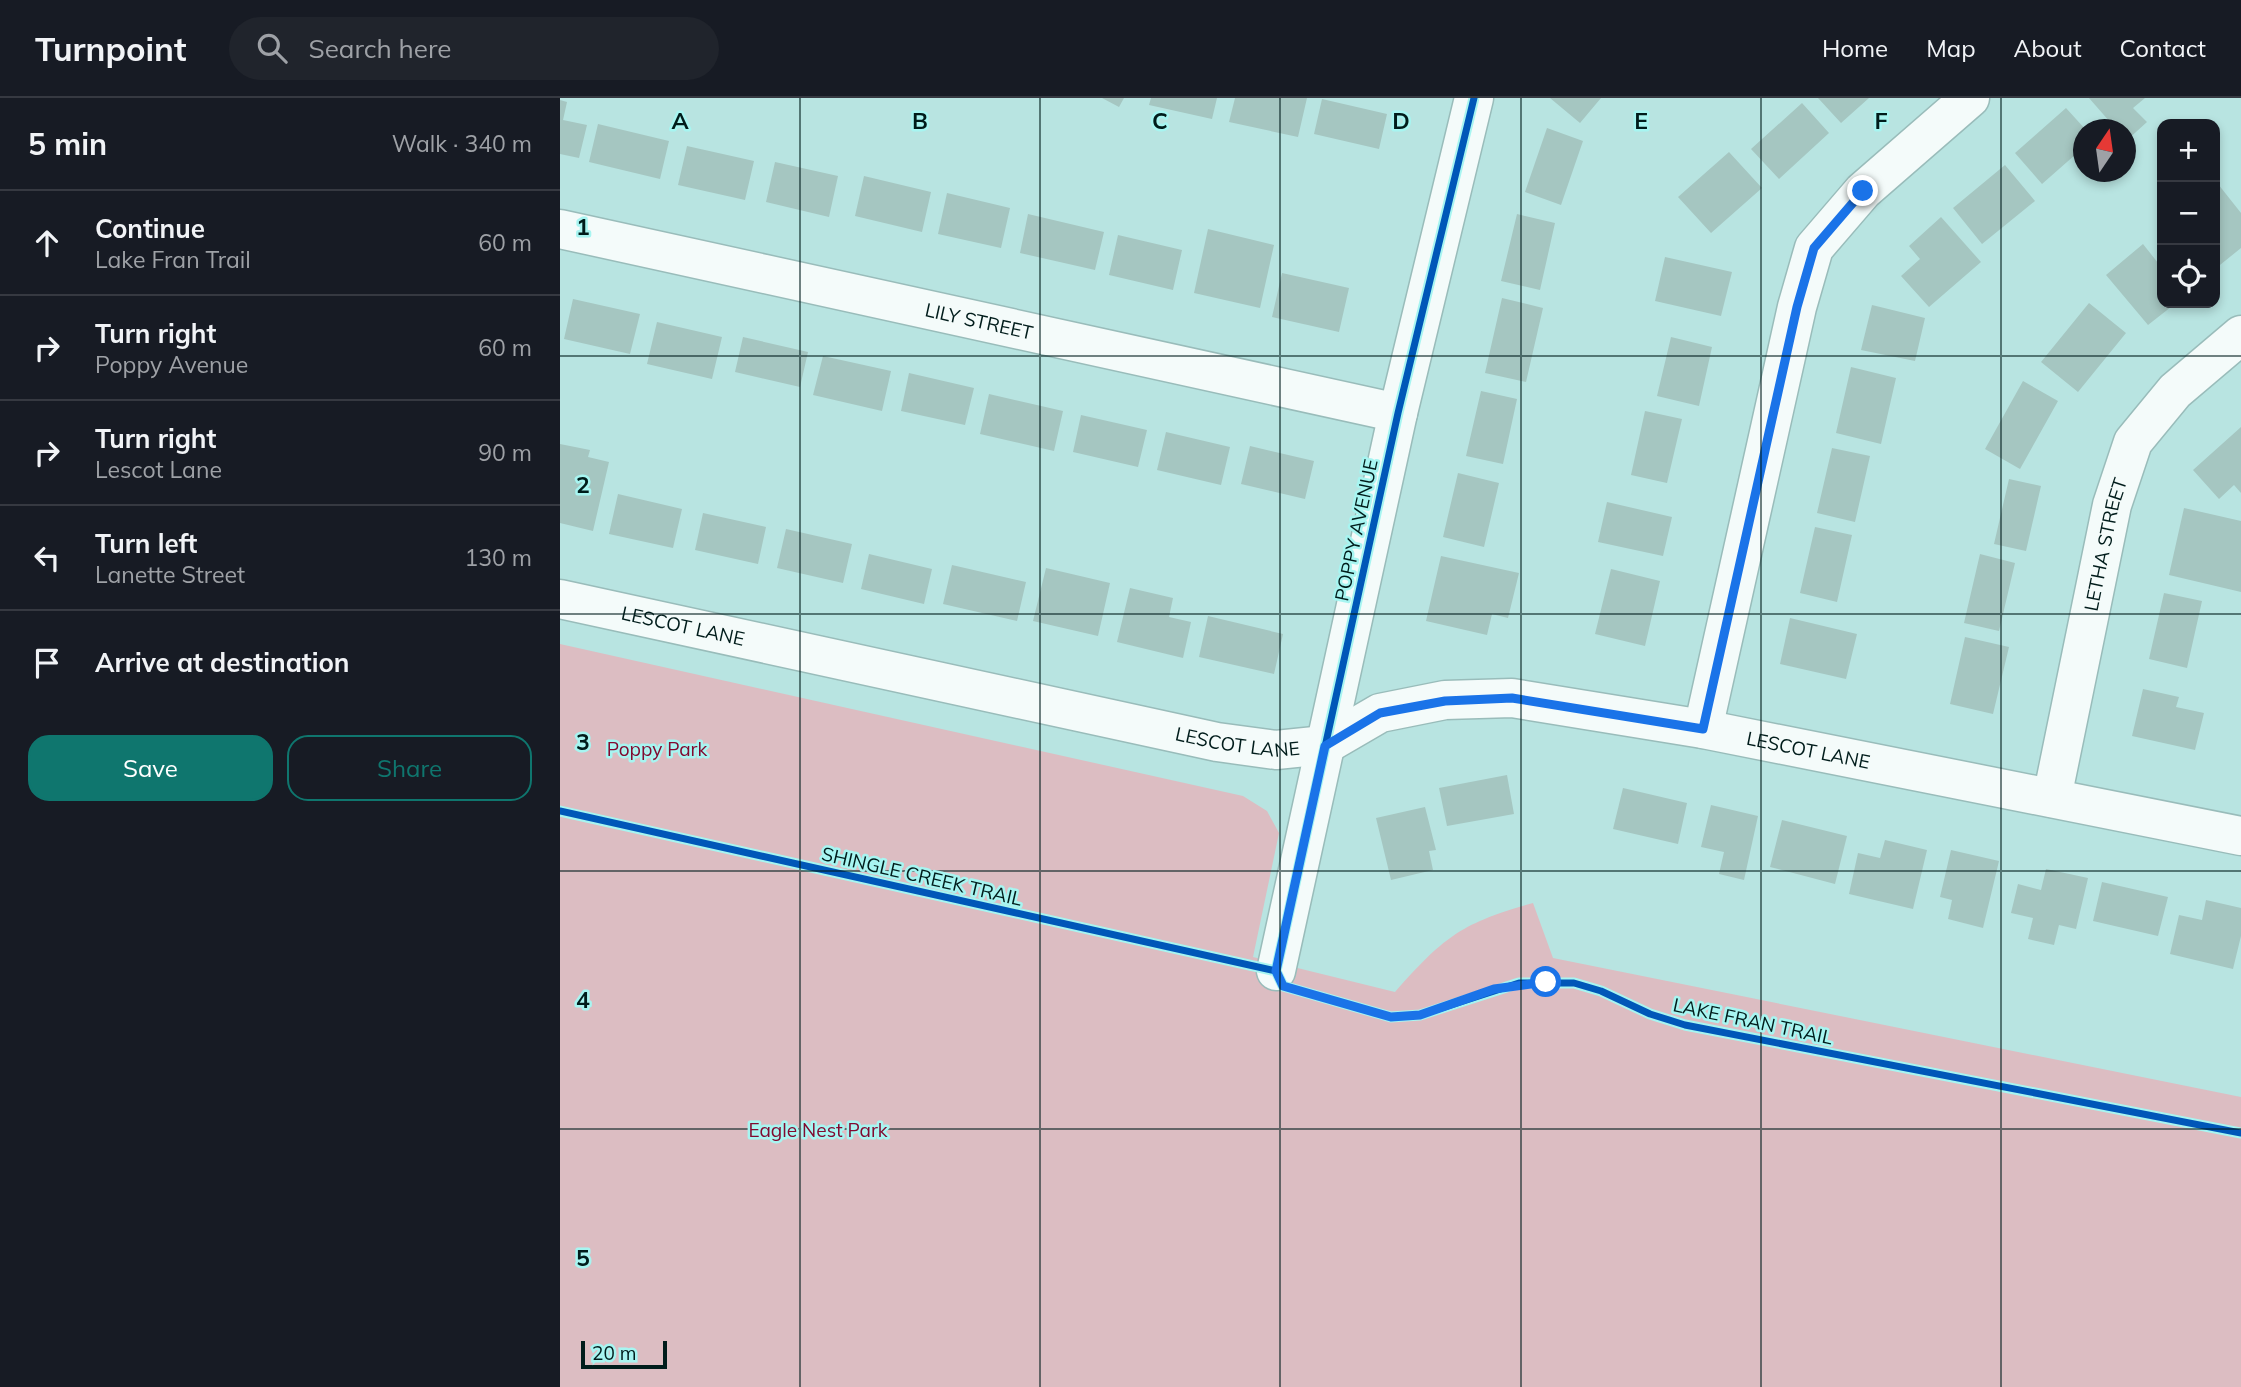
<!DOCTYPE html>
<meta charset="utf-8">
<style>
body{margin:0;font-family:Mulish,sans-serif;background:#20242c;color:#f1f3f6}
.controls{position:absolute;right:21px;top:21px;display:grid;overflow:hidden;border-radius:14px;box-shadow:0 4px 10px #0003}
.controls button{width:63px;height:63px;display:grid;place-items:center;padding:0;border:0;border-bottom:2px solid #363941;background:#171b24;color:#f1f3f6;font:35px sans-serif}
.compass{position:absolute;left:1513px;top:21px;width:63px;height:63px;border-radius:50%;background:#171b24;box-shadow:0 4px 10px #0003;rotate:13deg}
.scale{position:absolute;left:21px;bottom:18px;width:86px;box-sizing:border-box;padding-left:7px;border:4px solid #001c1b;border-top:0;font-size:19px;line-height:24px;white-space:nowrap;color:#001c1b;-webkit-text-stroke:5px #a7f5f1;paint-order:stroke}
.stop{position:absolute;width:21px;height:21px;margin:-16px;border:5px solid #1a73e8;border-radius:50%;background:#fff}
.stop.end{background:#1a73e8;border-color:#fff;box-shadow:0 2px 7px #0008}
.list{margin:0;padding:0;list-style:none}
h2{display:flex;justify-content:space-between;align-items:center;height:91px;margin:0;padding:0 28px;font-size:30px}
h2 small{font-size:23px;font-weight:400;color:#9ea1a6}
.list li{display:grid;grid-template-columns:46px 1fr auto;gap:21px;align-items:center;box-sizing:border-box;height:105px;padding:0 28px;border-top:2px solid #363941}
.list b{display:block;font-size:26px;white-space:nowrap}
.list p{margin:0;font-size:23px;white-space:nowrap;color:#9ea1a6}
.list em{font-size:23px;font-style:normal;color:#9ea1a6}
.actions{display:flex;gap:14px;padding:21px 28px}
.actions a{flex:1;padding:16px 0;border:2px solid #0f766e;border-radius:21px;text-align:center;font-size:24px;color:#0f766e}
.actions .main{background:#0f766e;color:#fff}
.icon{flex:none;width:38px;height:38px;fill:none;stroke:currentColor;stroke-width:2;stroke-linecap:round;stroke-linejoin:round}
.map{position:relative;flex:none;width:1681px;height:1289px;overflow:hidden}
header{display:flex;align-items:center;gap:42px;box-sizing:border-box;height:98px;padding:0 35px;background:#171b24;border-bottom:2px solid #363941}
header strong{font-size:33px}
nav{display:flex;gap:38px;margin-inline-start:auto;font-size:24px}
.search{width:490px;height:63px;background:#20242c;display:flex;align-items:center;gap:18px;box-sizing:border-box;padding:0 24px;border-radius:38px;color:#9ea1a6;font-size:26px}
main{display:flex}
aside{flex:1;background:#171b24}
.map>svg:first-child{display:block}
.green{fill:#dcbdc2}
.building{fill:#a5c6c1}
.lines{fill:none;stroke-linecap:round;stroke-linejoin:round}
.minor-casing{stroke:#99bcba;stroke-width:41}
.minor{stroke:#f4fbfa;stroke-width:38}
.cycleway-casing{stroke:#a7f5f1;stroke-width:11}
.cycleway{stroke:#0057b8;stroke-width:7}
.route{stroke:#1a73e8;stroke-width:9}
.grid{fill:none;stroke:#001c1b;stroke-width:2;stroke-opacity:0.55}
.labels{text-anchor:middle;dominant-baseline:central;stroke-width:5;stroke-linejoin:round;paint-order:stroke}
.street-label{font-size:19px;fill:#001c1b;stroke:#a7f5f1}
.park-label{font-size:19px;fill:#82092f;stroke:#a7f5f1}
.grid-label{font-size:23px;text-anchor:middle;font-weight:bold;fill:#001c1b;stroke:#a7f5f1;stroke-width:5;stroke-linejoin:round;paint-order:stroke}
</style>
<header>
<strong>Turnpoint</strong>
<div class="search"><svg class="icon" aria-label="search" viewBox="0 0 24 24"><circle cx="10" cy="10" r="6"/><path d="M15 15l6 6"/></svg>Search here</div>
<nav><a>Home</a><a>Map</a><a>About</a><a>Contact</a></nav>
</header>
<main>
<aside>
<h2>5 min<small>Walk · 340 m</small></h2>
<ul class="list">
<li><svg class="icon" aria-label="ahead" viewBox="0 0 24 24"><path d="M12 20V5M6 11l6-6 6 6"/></svg><div><b>Continue</b><p>Lake Fran Trail</p></div><em>60 m</em></li>
<li><svg class="icon" aria-label="right" viewBox="0 0 24 24"><path d="M7 20v-9h11M14 6l5 5-5 5"/></svg><div><b>Turn right</b><p>Poppy Avenue</p></div><em>60 m</em></li>
<li><svg class="icon" aria-label="right" viewBox="0 0 24 24"><path d="M7 20v-9h11M14 6l5 5-5 5"/></svg><div><b>Turn right</b><p>Lescot Lane</p></div><em>90 m</em></li>
<li><svg class="icon" aria-label="left" viewBox="0 0 24 24"><path d="M17 20v-9H6M10 6l-5 5 5 5"/></svg><div><b>Turn left</b><p>Lanette Street</p></div><em>130 m</em></li>
<li><svg class="icon" aria-label="arrive" viewBox="0 0 24 24"><path d="M6 21V4h12l-3 4 3 4H6"/></svg><div><b>Arrive at destination</b></div></li>
</ul>
<div class="actions"><a class="main">Save</a><a>Share</a></div>
</aside>
<div class="map">
<svg width="1681" height="1289" viewBox="0 0 1681 1289">
<rect width="100%" height="100%" fill="#b8e4e1"/>
<path class="green" d="M0 546 683 698 707 713 719 735 693 859 835 894C884 839 901 825 973 805L993 860 1681 999V1289H0Z"/>
<path class="building" d="M542 0H564L559 9Z
M591 0H657L652 21 589 7Z
M675 0H747L738 39 669 24Z
M990 0H1041L1020 25Z
M1258 0H1309L1281 25Z
M1529 0H1585L1573 10 1587 24 1566 43V32H1557Z
M762 1 827 16 819 51 754 36Z
M0 2 7 4 3 22 27 27 19 60 0 56Z
M1242 5 1269 35 1219 81 1191 51Z
M1506 10 1526 32 1524 49 1482 86 1455 55Z
M38 26 109 43 100 81 29 64Z
M987 30 1023 43 1001 107 965 94Z
M127 48 194 63 185 102 118 87Z
M1169 54 1202 90 1151 135 1118 99Z
M215 64 278 78 269 119 206 104Z
M1445 67 1475 103 1422 146 1393 110Z
M304 78 371 94 362 134 295 118Z
M1658 86 1681 115V150L1655 171V89Z
M387 95 450 110 441 150 378 136Z
M468 116 544 134 535 172 460 155Z
M957 116 995 125 980 192 941 183Z
M1381 119 1421 164 1369 209 1341 178 1360 161 1349 148Z
M648 131 714 147 700 210 634 195Z
M558 137 622 152 613 192 549 177Z
M1583 146 1602 170V205H1616L1588 227 1546 177Z
M1105 159 1172 174 1161 218 1095 203Z
M722 175 789 190 779 234 712 219Z
M942 200 983 210 966 284 925 275Z
M13 201 80 216 70 256 4 241Z
M1529 205 1566 235 1518 294 1481 264Z
M1312 207 1365 220 1355 263 1301 252Z
M97 224 162 239 152 281 87 266Z
M183 239 248 254 240 289 175 274Z
M1111 239 1152 249 1139 308 1097 298Z
M263 258 331 273 322 313 253 297Z
M1291 269 1336 280 1321 346 1276 335Z
M349 275 414 290 405 327 341 313Z
M1463 283 1498 303 1460 371 1425 351Z
M921 293 957 301 943 366 906 358Z
M429 296 503 313 494 353 420 336Z
M1085 313 1122 321 1107 385 1071 377Z
M521 317 587 332 578 369 513 354Z
M1681 329V395L1674 387 1659 401 1633 372Z
M606 334 670 349 661 387 597 372Z
M0 346 30 352 28 359 49 364 33 433 0 425Z
M690 348 754 363 745 401 681 386Z
M1272 350 1310 358 1295 424 1257 415Z
M898 375 939 385 924 449 883 439Z
M1449 381 1481 388 1466 453 1434 446Z
M58 396 122 411 113 450 49 436Z
M1047 404 1112 419 1103 458 1038 444Z
M1624 410 1681 423V494L1609 477Z
M143 415 206 429 198 466 135 452Z
M1255 429 1292 437 1277 504 1240 495Z
M226 431 292 446 283 485 217 470Z
M309 456 372 471 364 506 301 491Z
M1420 456 1455 465 1439 533 1404 525Z
M881 458 959 475 948 520 932 516 927 537 866 523Z
M392 467 466 484 457 523 383 506Z
M486 470 550 485 538 538 473 523Z
M1051 471 1100 483 1085 548 1035 536Z
M570 490 613 500 609 519 631 524 623 560 557 544Z
M1604 495 1642 503 1627 570 1589 561Z
M648 518 723 536 714 576 639 559Z
M1230 520 1297 536 1286 581 1220 566Z
M1405 539 1449 549 1433 616 1390 606Z
M1583 591 1619 599 1616 609 1644 615 1635 652 1572 638Z
M947 677 954 716 887 728 879 690Z
M1063 690 1127 705 1118 746 1053 731Z
M1151 707 1198 718 1184 782 1159 776 1164 754 1141 749Z
M865 709 876 752 869 753 873 772 831 782 816 720Z
M1222 722 1287 738 1275 786 1210 769Z
M1325 742 1367 752 1353 811 1289 796 1298 755 1320 760Z
M1391 752 1439 763 1423 830 1388 821 1392 802 1380 799Z
M1486 771 1528 780 1516 831 1499 827 1494 847 1468 841 1473 820 1451 815 1458 786 1481 792Z
M1542 784 1608 799 1598 838 1533 823Z
M1646 802 1681 810V838L1673 871 1610 856 1619 817 1642 822Z"/>
<g class="lines">
<g class="minor-casing">
<g id="minor">
<path id="s1" d="M0 131 838 315"/>
<path id="s2" d="M0 501 657 644 716 652 765 647 820 615 885 602 952 600 1143 631 1681 738"/>
<path d="M1143 631 1237 209 1254 150 1303 93 1410 0"/>
<path id="s3" d="M1492 700 1552 407 1573 344 1615 293 1681 237"/>
<path d="M716 873 838 315 914 0"/>
</g>
</g>
<use href="#minor" class="minor"/>
<g class="cycleway-casing">
<path id="cycleway" d="M0 713 716 873
M716 873 723 888 831 919 860 917 959 885H1014L1041 893 1090 916 1125 927 1681 1035
M716 873 838 315 914 0"/>
</g>
<use href="#cycleway" class="cycleway"/>
</g>
<g class="lines">
<path class="route" d="M986 884 934 891 860 917 831 919 723 888 716 873 765 648 820 615 885 603 952 600 1143 631 1237 209 1254 150 1303 93"/>
</g>
<path class="grid" d="M240 0V1289M480 0V1289M720 0V1289M961 0V1289M1201 0V1289M1441 0V1289M0 258H1681M0 516H1681M0 773H1681M0 1031H1681"/>
<g class="labels">
<g class="street-label">
<text stroke="none"><textPath href="#s1" startOffset="429">LILY STREET</textPath></text>
<text transform="translate(796 432) rotate(-78)">POPPY AVENUE</text>
<text stroke="none"><textPath href="#s3" startOffset="259">LETHA STREET</textPath></text>
<text stroke="none"><textPath href="#s2" startOffset="126">LESCOT LANE</textPath></text>
<text stroke="none"><textPath href="#s2" startOffset="693">LESCOT LANE</textPath></text>
<text stroke="none"><textPath href="#s2" startOffset="1279">LESCOT LANE</textPath></text>
<text transform="translate(362 778) rotate(13)">SHINGLE CREEK TRAIL</text>
<text transform="translate(1193 923) rotate(12)">LAKE FRAN TRAIL</text>
</g>
<g class="park-label">
<text x="97" y="651">Poppy Park</text>
<text x="258" y="1032">Eagle Nest Park</text>
</g>
</g>
<g class="grid-label">
<text x="120" y="31">A</text>
<text x="360" y="31">B</text>
<text x="600" y="31">C</text>
<text x="841" y="31">D</text>
<text x="1081" y="31">E</text>
<text x="1321" y="31">F</text>
<text x="23" y="137">1</text>
<text x="23" y="395">2</text>
<text x="23" y="652">3</text>
<text x="23" y="910">4</text>
<text x="23" y="1168">5</text>
</g>
</svg>
<div class="controls">
<button>+</button>
<button>−</button>
<button><svg class="icon" aria-label="locate" viewBox="0 0 24 24"><circle cx="12" cy="12" r="6"/><path d="M12 2v4M12 18v4M2 12h4M18 12h4"/></svg></button>
</div>
<svg class="compass" viewBox="-18 -18 36 36"><path d="M0-13l5 13h-10z" fill="#e53935"/><path d="M0 13l5-13h-10z" fill="#9ea1a6"/></svg>
<div class="scale">20 m</div>
<div class="stop" style="left:986px;top:884px"></div>
<div class="stop end" style="left:1303px;top:93px"></div>
</div>
</main>
